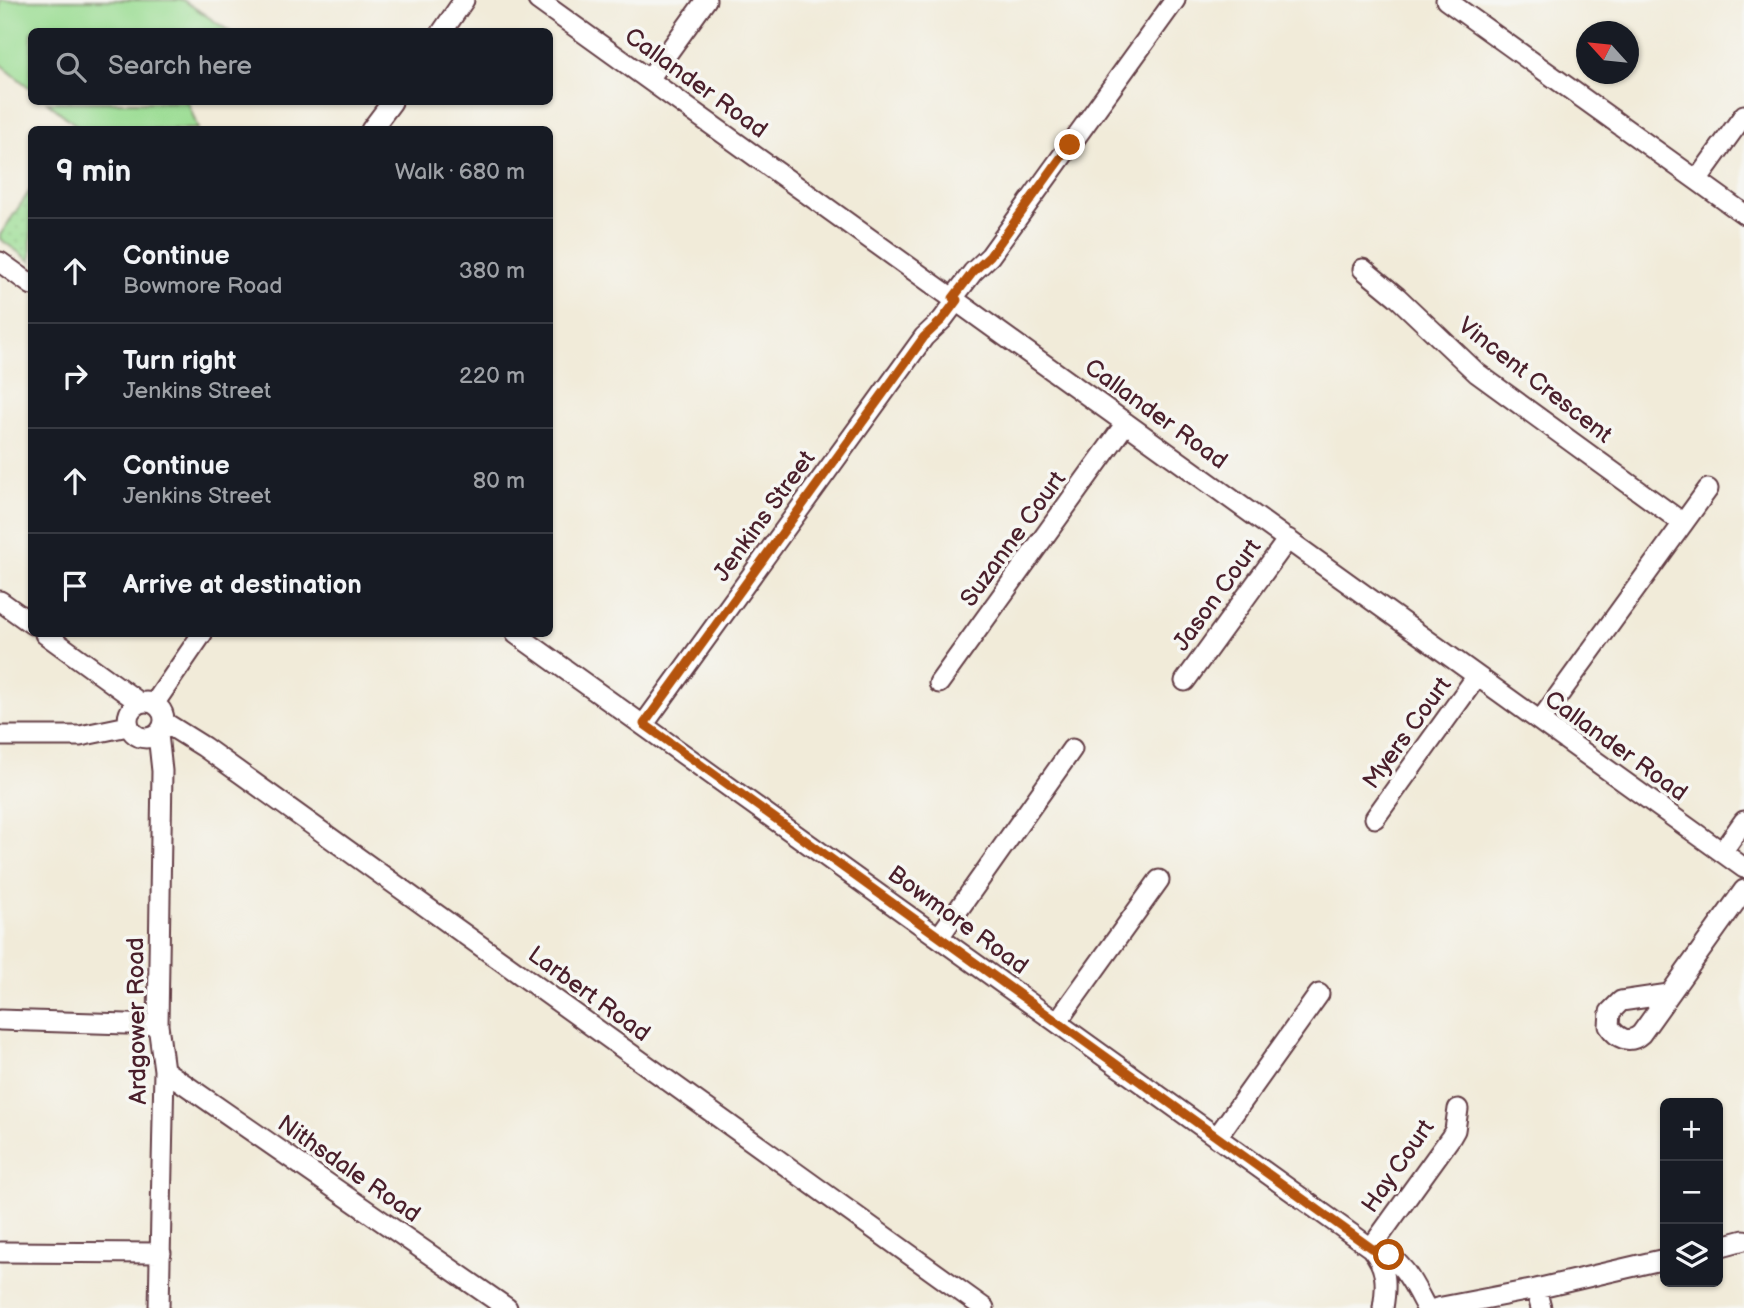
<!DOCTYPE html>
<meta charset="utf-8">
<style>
body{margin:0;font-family:"Balsamiq Sans",sans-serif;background:#20242c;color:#f1f3f6}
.controls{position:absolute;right:21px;bottom:21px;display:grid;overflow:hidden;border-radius:10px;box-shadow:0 2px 5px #0004}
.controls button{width:63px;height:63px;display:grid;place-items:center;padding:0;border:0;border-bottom:2px solid #363941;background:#171b24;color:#f1f3f6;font:35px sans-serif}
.compass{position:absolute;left:1576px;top:21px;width:63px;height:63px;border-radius:50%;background:#171b24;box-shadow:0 2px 5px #0004;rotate:297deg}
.stop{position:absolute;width:21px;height:21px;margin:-16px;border:5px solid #b45309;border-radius:50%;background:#fff}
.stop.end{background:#b45309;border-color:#fff;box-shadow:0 2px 7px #0008}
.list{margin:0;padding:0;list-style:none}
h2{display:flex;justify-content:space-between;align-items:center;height:91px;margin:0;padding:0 28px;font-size:30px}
h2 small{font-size:23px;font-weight:400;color:#9ea1a6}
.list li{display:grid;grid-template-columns:46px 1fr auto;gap:21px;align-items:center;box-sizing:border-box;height:105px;padding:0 28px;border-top:2px solid #363941}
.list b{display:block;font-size:26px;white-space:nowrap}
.list p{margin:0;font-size:23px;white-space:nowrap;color:#9ea1a6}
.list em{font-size:23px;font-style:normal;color:#9ea1a6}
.icon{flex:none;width:38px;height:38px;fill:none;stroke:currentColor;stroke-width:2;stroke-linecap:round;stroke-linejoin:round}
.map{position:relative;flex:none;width:1744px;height:1308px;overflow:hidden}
.search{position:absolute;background:#171b24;box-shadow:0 2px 5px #0004;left:28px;top:28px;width:525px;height:77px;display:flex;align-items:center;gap:18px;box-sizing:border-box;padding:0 24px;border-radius:10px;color:#9ea1a6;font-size:26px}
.panel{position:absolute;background:#171b24;box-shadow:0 2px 5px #0004;left:28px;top:126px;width:525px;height:511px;border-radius:10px}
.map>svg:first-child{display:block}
.grass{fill:#9cdd94;stroke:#737e60;stroke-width:2}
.park{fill:url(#park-dots);stroke:#737e60;stroke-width:2}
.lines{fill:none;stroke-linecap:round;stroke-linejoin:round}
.minor-casing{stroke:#633e45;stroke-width:23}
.minor{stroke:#fff;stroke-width:19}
.route{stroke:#b45309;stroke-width:9}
.labels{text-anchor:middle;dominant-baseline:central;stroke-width:7;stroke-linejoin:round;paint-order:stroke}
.street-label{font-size:24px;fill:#4a1f2b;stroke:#f6f6f2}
</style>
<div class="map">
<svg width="1744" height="1308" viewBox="0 0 1744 1308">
<defs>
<pattern id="park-dots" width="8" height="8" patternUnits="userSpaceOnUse" patternTransform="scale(1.75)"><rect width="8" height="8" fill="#9cdd94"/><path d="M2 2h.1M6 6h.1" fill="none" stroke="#88bd80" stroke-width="1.8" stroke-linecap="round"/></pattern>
</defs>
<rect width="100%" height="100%" fill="#f6f6f2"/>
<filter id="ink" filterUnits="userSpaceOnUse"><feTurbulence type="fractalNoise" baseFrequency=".0143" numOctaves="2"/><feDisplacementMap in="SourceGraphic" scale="14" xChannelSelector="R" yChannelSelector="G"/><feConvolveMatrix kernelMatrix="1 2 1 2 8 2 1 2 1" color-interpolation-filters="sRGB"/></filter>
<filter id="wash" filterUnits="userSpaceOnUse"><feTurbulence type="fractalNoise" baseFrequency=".00686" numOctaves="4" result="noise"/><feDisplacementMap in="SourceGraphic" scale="28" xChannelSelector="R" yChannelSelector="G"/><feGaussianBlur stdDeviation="1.57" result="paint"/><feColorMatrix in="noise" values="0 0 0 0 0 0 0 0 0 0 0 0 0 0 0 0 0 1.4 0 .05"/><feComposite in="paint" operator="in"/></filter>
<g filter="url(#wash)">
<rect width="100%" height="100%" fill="#f1ebd9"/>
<path class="grass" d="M0 0H183L229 31 32 32 31 89 0 64Z
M47 102H188L198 129H81Z"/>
<path class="park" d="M31 189V261L0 239V235Z"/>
</g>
<g filter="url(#ink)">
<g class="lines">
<g class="minor-casing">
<path id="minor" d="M538 0 1744 868
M1446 0 1744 214
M442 32 464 0
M649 79 706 0
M371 130 392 102
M1697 180 1744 115
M0 262 32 285
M1363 269 1397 297 1477 373 1683 523
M953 298 973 272 990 256 1175 0
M0 601 32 624
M45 634 140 703
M516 634 1371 1248C1387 1267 1387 1284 1383 1308
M1185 681 1288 539
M939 683 1126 423
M128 720a18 18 0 1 1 36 0a18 18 0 1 1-36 0Z
M154 704 202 634
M1540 721 1708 489
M164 722 204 747 984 1308
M644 724 924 337 942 320 957 300
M158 734 162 771 158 1025 164 1070 159 1308
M0 736H80L128 726
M1375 818 1477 676
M1722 852 1744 821
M939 937 1072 749
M1669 994 1621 1001 1610 1012 1609 1026C1617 1038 1629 1045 1641 1034L1744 890
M0 1020 158 1025
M1057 1022 1159 880
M164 1070 507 1308
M1217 1137 1319 994
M1718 1247 1744 1240
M1371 1248 1451 1137 1455 1130 1458 1109
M1376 1249C1402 1258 1414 1285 1426 1308
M0 1252 161 1253
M1536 1289 1541 1308
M1437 1308 1536 1289 1665 1259"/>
</g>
<use href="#minor" class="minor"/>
</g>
</g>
<g class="lines" filter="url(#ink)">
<path class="route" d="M1070 145 990 256 973 272 953 298 957 300 942 320 924 337 644 724 1371 1248 1389 1255"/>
</g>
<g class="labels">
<g class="street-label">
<text transform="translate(696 83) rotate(36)">Callander Road</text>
<text transform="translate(1535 380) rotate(38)">Vincent Crescent</text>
<text transform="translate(1156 414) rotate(36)">Callander Road</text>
<text transform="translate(764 516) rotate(-54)">Jenkins Street</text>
<text transform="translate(1013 539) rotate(-54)">Suzanne Court</text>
<text transform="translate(1217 595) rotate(-54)">Jason Court</text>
<text transform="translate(1407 733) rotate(-54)">Myers Court</text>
<text transform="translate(1616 746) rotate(36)">Callander Road</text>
<text transform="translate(958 920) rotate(36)">Bowmore Road</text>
<text transform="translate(589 994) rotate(36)">Larbert Road</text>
<text transform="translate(137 1021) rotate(-91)">Ardgower Road</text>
<text transform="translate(1398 1166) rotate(-55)">Hay Court</text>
<text transform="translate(349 1169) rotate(35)">Nithsdale Road</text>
</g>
</g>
</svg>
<div class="controls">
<button>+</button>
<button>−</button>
<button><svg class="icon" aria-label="layers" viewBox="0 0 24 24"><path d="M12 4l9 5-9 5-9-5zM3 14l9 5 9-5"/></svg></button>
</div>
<svg class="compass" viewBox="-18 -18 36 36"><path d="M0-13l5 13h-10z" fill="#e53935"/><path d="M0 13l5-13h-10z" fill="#9ea1a6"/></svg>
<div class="stop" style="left:1389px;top:1255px"></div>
<div class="stop end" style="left:1070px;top:145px"></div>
<div class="search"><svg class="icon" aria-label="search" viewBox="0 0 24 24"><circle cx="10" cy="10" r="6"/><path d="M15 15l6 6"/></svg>Search here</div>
<section class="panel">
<h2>9 min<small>Walk · 680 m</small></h2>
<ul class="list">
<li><svg class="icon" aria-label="ahead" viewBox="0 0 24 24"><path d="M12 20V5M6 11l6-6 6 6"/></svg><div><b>Continue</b><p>Bowmore Road</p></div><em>380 m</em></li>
<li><svg class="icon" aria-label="right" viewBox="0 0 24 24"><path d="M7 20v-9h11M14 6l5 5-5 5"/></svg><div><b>Turn right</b><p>Jenkins Street</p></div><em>220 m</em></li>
<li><svg class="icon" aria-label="ahead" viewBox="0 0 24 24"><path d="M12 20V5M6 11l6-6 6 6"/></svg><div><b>Continue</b><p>Jenkins Street</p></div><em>80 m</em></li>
<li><svg class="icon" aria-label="arrive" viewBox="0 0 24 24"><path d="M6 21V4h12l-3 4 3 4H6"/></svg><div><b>Arrive at destination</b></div></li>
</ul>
</section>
</div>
